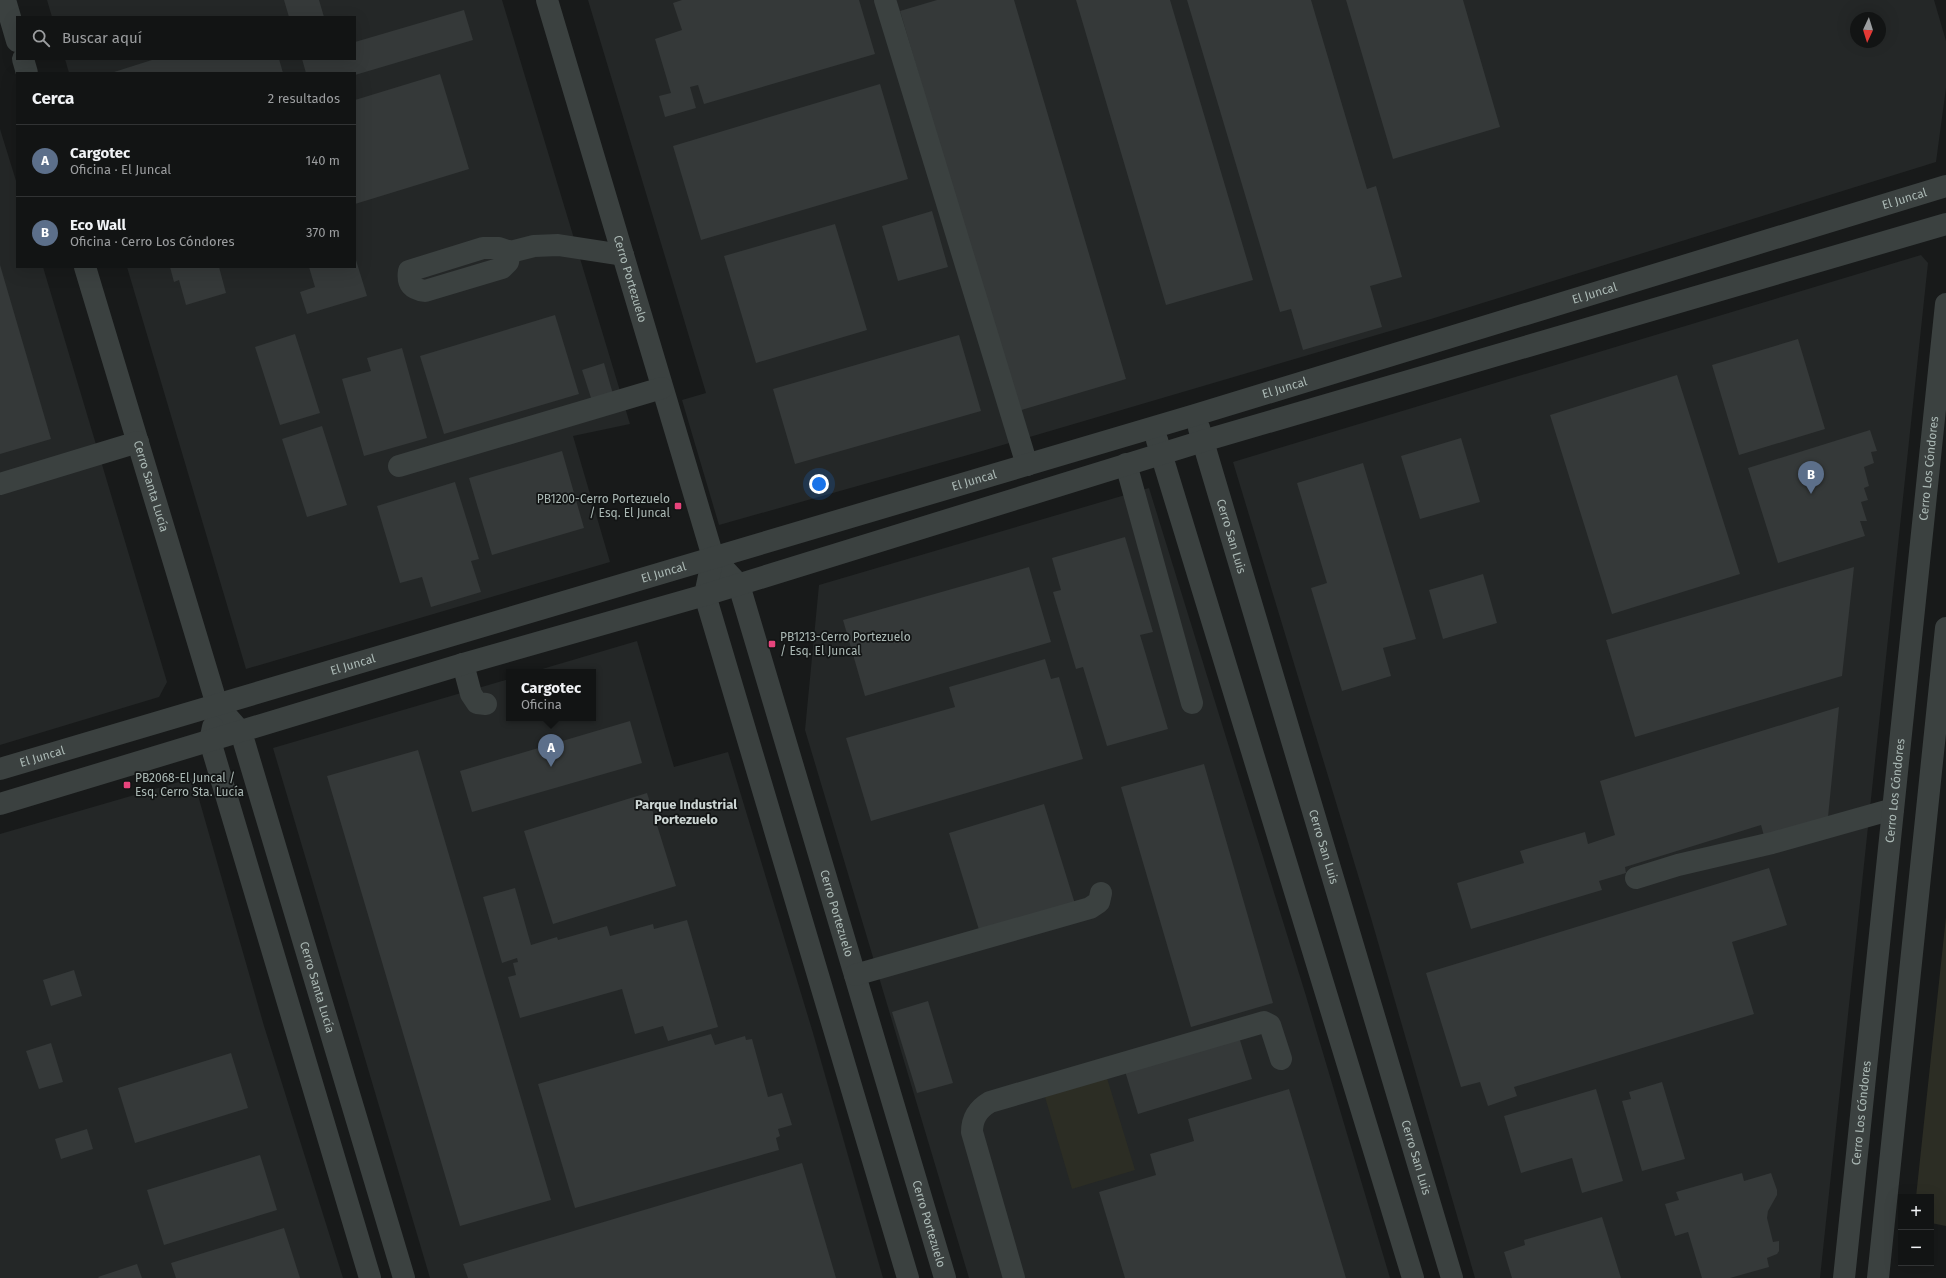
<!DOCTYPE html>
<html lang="es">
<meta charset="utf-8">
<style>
body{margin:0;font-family:"Fira Sans",sans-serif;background:#1f2122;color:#f1f3f6}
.controls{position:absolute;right:12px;bottom:12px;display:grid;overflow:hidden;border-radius:0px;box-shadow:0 4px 16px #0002}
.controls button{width:36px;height:36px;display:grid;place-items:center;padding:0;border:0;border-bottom:1px solid #313334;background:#121414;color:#f1f3f6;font:20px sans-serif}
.compass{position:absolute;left:1850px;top:12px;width:36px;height:36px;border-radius:50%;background:#121414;box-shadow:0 4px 16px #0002;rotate:184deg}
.you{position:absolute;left:819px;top:484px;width:14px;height:14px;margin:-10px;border:3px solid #fff;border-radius:50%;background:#1a73e8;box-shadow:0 0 0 6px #1a73e833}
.badge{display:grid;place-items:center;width:26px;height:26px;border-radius:50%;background:#e7447c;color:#fff;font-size:13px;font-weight:700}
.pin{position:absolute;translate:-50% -33px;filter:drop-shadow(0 1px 2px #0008)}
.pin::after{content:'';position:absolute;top:21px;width:14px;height:12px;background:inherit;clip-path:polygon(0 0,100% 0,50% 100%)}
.popup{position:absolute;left:506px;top:669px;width:90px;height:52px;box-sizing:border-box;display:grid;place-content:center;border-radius:0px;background:#121414;filter:drop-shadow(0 1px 3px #0005);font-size:13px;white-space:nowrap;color:#9c9ea0}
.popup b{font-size:15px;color:#f1f3f6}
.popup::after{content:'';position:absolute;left:50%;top:100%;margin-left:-8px;border:8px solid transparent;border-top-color:#121414}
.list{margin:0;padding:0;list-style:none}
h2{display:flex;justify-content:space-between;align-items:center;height:52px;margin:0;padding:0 16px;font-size:17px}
h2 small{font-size:13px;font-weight:400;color:#9c9ea0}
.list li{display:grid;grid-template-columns:26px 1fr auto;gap:12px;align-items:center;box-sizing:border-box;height:72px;padding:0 16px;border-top:1px solid #313334}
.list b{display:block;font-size:15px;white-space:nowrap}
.list p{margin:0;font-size:13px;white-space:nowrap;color:#9c9ea0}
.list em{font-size:13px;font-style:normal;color:#9c9ea0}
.icon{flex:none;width:22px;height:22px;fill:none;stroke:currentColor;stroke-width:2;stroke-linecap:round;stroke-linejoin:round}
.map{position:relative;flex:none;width:1946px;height:1278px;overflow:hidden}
.search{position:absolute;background:#121414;box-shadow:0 4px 16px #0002;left:16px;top:16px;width:340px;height:44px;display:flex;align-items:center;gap:10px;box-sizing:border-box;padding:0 14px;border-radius:0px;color:#9c9ea0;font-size:15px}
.panel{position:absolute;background:#121414;box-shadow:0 4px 16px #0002;left:16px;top:72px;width:340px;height:196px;border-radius:0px}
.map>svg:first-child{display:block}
.built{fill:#242727;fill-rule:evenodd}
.green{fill:#2c2d24}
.building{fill:#353939}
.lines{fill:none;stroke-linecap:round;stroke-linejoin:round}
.minor{stroke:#3b4140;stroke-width:22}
.poi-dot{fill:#e7447c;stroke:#131515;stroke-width:1.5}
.labels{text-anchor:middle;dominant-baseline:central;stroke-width:3.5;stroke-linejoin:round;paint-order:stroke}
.street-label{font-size:12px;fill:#abb9b5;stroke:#131515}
.poi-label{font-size:12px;fill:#abb9b5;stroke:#131515;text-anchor:start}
.neighbourhood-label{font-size:13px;font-weight:bold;fill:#ccd5d3;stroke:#131515}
</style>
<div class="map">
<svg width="1946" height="1278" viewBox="0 0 1946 1278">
<rect width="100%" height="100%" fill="#181a1a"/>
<path class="built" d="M47 0H502L630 424 573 436 610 562 246 669 127 267H355V73H69L65 59H355V17H52Z
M588 0H1934L1946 41V88L1936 162 1431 319 982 451 719 525 682 400 706 393ZM1856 18H1880V42H1856Z
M0 129 17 184V267H43L167 682 159 697 0 745Z
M1921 255 1928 263 1820 1278H1475L1371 918 1233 462Z
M1149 488 1306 996 1390 1278H969L805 730 819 585Z
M637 641 674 767 728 752 813 1033 883 1278H430L273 748 509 679V718H593V672H532Z
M193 778 264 1026 343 1278H0V834Z"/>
<path class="green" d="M1946 917V1226L1931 1223V1197H1916Z
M1107 1078 1135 1170 1072 1189 1045 1097Z"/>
<path class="building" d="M284 0H319L324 17H289Z
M682 0H859L875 54 704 104 698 85 690 87 696 108 665 117 659 96 671 93 655 39 682 30 673 3Z
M937 0H1014L1126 379 1018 411 900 11Z
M1076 0H1170L1253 280 1166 305Z
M1187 0H1311L1367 189 1376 186 1402 277 1370 286 1382 327 1303 350 1291 309 1280 312Z
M1346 0H1463L1500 127 1393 159Z
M464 10 473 40 355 75V73H306L302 59H355V42Z
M155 59H279L283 73H111Z
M440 74 469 169 355 204V100Z
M880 84 908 179 701 240 673 146Z
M932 211 948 267 898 281 882 226Z
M835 224 867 330 756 363 724 256Z
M355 257 367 296 307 314 300 292 315 287 309 267H355Z
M0 265 51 439 0 454Z
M170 267H219L226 293 186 305 179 280 174 282Z
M555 315 579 394 444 434 420 356Z
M295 334 320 413 280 425 255 347Z
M959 335 981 411 795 464 773 389Z
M1798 339 1825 429 1739 455 1712 365Z
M402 348 427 438 364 456 342 379 371 371 367 358Z
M604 363 613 394 592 401 582 370Z
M1677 375 1740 574 1612 614 1550 415Z
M322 426 347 505 307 517 282 439Z
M1870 430 1877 451 1871 452 1874 463 1864 467 1869 486 1864 488 1868 500 1861 502 1867 521H1860L1865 536 1778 563 1748 468Z
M1461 438 1480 502 1420 519 1401 456Z
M562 451 584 528 492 555 469 478Z
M1363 463 1416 639 1383 648 1391 676 1342 691 1311 588 1327 583 1297 483Z
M455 482 479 559 471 561 481 592 431 607 422 577 400 583 377 506Z
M1125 537 1153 632 1140 635 1168 729 1107 746 1083 667 1076 669 1053 592 1061 590 1052 558Z
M1029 567 1051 642 865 696 843 620Z
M1854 567 1842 676 1635 737 1606 640Z
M1483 574 1497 623 1443 639 1429 590Z
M1045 659 1051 679 1059 677 1083 759 871 821 846 738 955 707 949 687Z
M1839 707 1828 817 1764 836 1761 825 1625 867 1626 873 1599 881 1602 890 1471 929 1457 883 1524 863 1520 851 1585 832 1588 844 1615 835 1600 781Z
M630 721 642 763 472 812 460 771Z
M418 750 551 1200 460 1226 327 776Z
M1204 764 1273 1003 1191 1027 1121 787Z
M647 793 676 886 553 924 524 831Z
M1044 804 1075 904 980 933 949 833Z
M1769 868 1787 925 1732 942 1754 1014 1514 1087 1517 1096 1488 1106 1480 1082 1461 1087 1426 973Z
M515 888 531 945 557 937 558 940 607 926 610 936 653 924 654 929 687 920 718 1027 668 1041 663 1026 635 1034 622 989 520 1018 508 977 516 975 513 963 518 962 517 958 502 963 483 897Z
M74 970 82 996 51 1006 43 980Z
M928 1001 953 1083 917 1093 892 1012Z
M711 1034 715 1045 745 1036 746 1040 752 1039 768 1097 782 1093 792 1125 778 1129 780 1136 776 1138 779 1150 575 1208 538 1084Z
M1239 1037 1252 1079 1138 1114 1125 1071Z
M51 1043 63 1082 39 1089 26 1051Z
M231 1053 248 1108 135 1143 118 1088Z
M1662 1082 1685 1159 1642 1171 1622 1101 1631 1099 1629 1092Z
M1289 1089 1346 1278H1125L1099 1192 1156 1175 1150 1154 1194 1141 1188 1119Z
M1596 1089 1623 1181 1582 1193 1572 1158 1521 1173 1504 1116Z
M87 1129 93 1149 61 1159 55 1139Z
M260 1155 277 1210 164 1245 147 1190Z
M802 1163 836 1278H468L463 1264Z
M1742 1173 1744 1181 1771 1173 1777 1190V1195L1768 1211 1767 1218 1773 1242 1779 1241V1251L1777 1254 1767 1258 1769 1267 1730 1278H1702L1688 1232 1675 1236 1665 1204 1679 1200 1676 1192Z
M1602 1217 1621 1278H1512L1504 1252 1525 1245 1524 1240Z
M284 1228 300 1278H176L171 1263Z
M137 1264 142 1278H99L98 1277Z"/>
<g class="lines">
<g class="minor">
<path d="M5 0 17 41"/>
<path id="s1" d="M547 0 713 557 739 585 945 1278"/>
<path d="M885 0 1027 465"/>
<path d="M23 59 27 73"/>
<path d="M510 252 508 262 502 268 425 291C412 289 407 284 409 271L483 248H499L510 252 534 246 558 245 623 255"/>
<path id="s2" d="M85 267 217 705 241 732 404 1278"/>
<path id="s3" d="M1199 428 1452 1278"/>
<path d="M1157 440 1413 1278"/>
<path d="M1126 464 1192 703"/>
<path d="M399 466 662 388"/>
<path d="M0 484 138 442"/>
<path d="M713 557 705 595 908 1278"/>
<path d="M463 664 471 694 477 703 486 704"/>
<path d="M213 727 210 741 370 1278"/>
<path id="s4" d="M0 769 1195 415 1946 186"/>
<path d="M0 804 463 664 705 595 1203 441 1946 224"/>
<path d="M1636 878 1678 865 1772 843 1893 809"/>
<path d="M855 975 1090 908 1099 902 1101 893"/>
<path d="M1014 1278 972 1132C972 1118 978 1109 990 1102L1264 1022 1270 1025 1281 1059"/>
<path id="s5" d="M1844 1278 1946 304"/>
<path d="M1878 1278 1946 628"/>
</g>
</g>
<g class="poi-dot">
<rect x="674" y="502" width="8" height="8" rx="2"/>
<rect x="768" y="640" width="8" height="8" rx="2"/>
<rect x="123" y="781" width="8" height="8" rx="2"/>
</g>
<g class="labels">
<g class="street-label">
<text stroke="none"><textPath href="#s4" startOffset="1988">El Juncal</textPath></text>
<text stroke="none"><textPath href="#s1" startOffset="291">Cerro Portezuelo</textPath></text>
<text stroke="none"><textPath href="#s4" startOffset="1664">El Juncal</textPath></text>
<text stroke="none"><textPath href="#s4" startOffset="1340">El Juncal</textPath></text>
<text stroke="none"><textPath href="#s5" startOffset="814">Cerro Los Cóndores</textPath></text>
<text stroke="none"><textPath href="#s4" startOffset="1016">El Juncal</textPath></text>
<text stroke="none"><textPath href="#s2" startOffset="229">Cerro Santa Lucía</textPath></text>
<text stroke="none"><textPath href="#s3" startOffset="113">Cerro San Luis</textPath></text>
<text stroke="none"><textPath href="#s4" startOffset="692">El Juncal</textPath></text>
<text stroke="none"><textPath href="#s4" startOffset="368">El Juncal</textPath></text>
<text stroke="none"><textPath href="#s4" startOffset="44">El Juncal</textPath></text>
<text stroke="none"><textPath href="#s5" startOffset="490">Cerro Los Cóndores</textPath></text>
<text stroke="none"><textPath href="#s3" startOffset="437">Cerro San Luis</textPath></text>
<text stroke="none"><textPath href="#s1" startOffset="962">Cerro Portezuelo</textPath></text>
<text stroke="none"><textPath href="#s2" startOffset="760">Cerro Santa Lucía</textPath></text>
<text stroke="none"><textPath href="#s5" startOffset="166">Cerro Los Cóndores</textPath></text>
<text stroke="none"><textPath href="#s3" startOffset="761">Cerro San Luis</textPath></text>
<text stroke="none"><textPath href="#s1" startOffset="1286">Cerro Portezuelo</textPath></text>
</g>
<g class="poi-label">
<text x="670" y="499" text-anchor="end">PB1200-Cerro Portezuelo<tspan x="670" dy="14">/ Esq. El Juncal</tspan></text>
<text x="780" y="637">PB1213-Cerro Portezuelo<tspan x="780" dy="14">/ Esq. El Juncal</tspan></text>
<text x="135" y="778">PB2068-El Juncal /<tspan x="135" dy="14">Esq. Cerro Sta. Lucía</tspan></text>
</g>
<g class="neighbourhood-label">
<text x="686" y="804">Parque Industrial<tspan x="686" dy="15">Portezuelo</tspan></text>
</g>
</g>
</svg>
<div class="controls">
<button>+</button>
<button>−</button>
</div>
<svg class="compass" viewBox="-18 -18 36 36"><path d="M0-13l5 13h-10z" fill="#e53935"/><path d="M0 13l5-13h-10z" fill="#9c9ea0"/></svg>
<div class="you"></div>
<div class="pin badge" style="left:551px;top:767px;background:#5c6f8a">A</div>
<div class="popup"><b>Cargotec</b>Oficina</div>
<div class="pin badge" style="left:1811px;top:494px;background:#5c6f8a">B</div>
<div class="search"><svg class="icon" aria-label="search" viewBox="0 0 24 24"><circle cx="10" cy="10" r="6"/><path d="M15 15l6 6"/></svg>Buscar aquí</div>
<section class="panel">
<h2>Cerca<small>2 resultados</small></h2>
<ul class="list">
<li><span class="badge" style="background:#5c6f8a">A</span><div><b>Cargotec</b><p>Oficina · El Juncal</p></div><em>140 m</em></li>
<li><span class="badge" style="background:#5c6f8a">B</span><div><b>Eco Wall</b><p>Oficina · Cerro Los Cóndores</p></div><em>370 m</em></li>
</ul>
</section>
</div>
